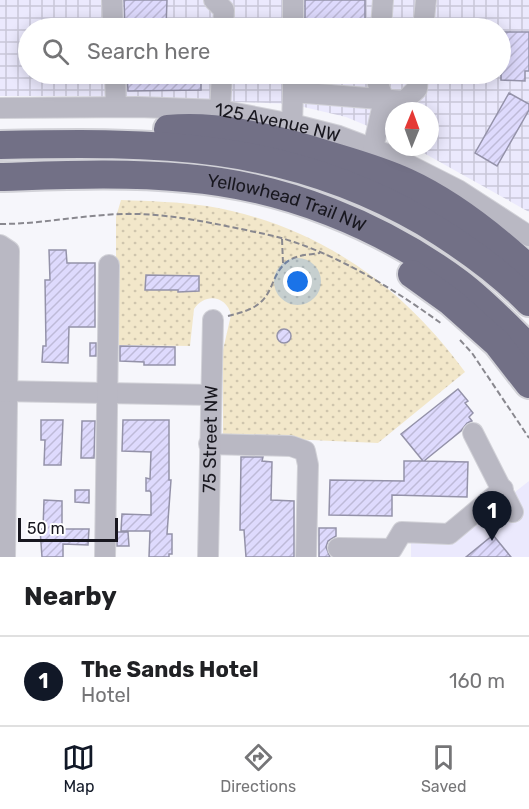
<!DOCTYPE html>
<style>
body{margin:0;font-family:Rubik,sans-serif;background:#f2f2f2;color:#202124}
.compass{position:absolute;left:385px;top:102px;width:54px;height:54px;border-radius:50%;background:#fff;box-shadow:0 3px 15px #0003;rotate:1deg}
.scale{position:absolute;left:18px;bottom:15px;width:100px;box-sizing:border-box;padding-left:6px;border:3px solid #18171f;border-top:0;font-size:16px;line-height:21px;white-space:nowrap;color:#18171f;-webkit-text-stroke:4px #fff;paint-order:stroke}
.you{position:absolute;left:298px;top:282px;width:21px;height:21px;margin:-15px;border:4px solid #fff;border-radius:50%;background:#1a73e8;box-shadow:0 0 0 9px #1a73e833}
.badge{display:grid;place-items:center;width:39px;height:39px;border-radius:50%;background:#111827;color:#fff;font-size:20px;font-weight:700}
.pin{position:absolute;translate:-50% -50px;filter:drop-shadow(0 2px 3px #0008)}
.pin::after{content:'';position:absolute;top:32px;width:21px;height:18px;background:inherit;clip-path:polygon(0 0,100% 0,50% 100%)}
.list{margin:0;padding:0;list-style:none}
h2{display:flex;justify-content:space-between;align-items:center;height:78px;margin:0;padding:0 24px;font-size:26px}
h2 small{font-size:20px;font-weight:400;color:#757577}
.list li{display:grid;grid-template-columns:39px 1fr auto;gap:18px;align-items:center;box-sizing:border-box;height:90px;padding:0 24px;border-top:2px solid #e0e0e0}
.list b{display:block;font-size:22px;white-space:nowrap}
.list p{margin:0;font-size:20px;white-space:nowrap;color:#757577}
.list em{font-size:20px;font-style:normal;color:#757577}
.icon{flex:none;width:33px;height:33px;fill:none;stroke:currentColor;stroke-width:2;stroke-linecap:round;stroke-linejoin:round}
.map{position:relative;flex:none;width:529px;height:557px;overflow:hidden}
.search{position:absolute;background:#fff;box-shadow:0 3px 15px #0003;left:18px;right:18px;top:18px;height:66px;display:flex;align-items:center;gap:15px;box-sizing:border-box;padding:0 21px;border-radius:33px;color:#757577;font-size:22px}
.sheet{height:168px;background:#fff}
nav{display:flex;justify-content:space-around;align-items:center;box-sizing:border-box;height:84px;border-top:2px solid #e0e0e0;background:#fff;font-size:16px;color:#757577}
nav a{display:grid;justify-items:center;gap:3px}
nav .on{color:#111827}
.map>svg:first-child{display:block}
.built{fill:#ebe9fd}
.industrial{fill:url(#industrial-grid);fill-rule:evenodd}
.park{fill:url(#park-dots)}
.building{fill:url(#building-hatch);stroke:#9492a9;stroke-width:1.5}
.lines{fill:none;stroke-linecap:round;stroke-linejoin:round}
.minor-casing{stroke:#d2d2d8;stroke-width:22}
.highway-casing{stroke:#d2d2d8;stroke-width:32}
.path{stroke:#89888f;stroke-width:2;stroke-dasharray:6 3;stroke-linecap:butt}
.minor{stroke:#b9b8c3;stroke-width:20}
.highway{stroke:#727086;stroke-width:28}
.labels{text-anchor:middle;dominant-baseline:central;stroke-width:4.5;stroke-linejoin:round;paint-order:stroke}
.street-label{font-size:18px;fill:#18171f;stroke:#fff}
</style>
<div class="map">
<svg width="529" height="557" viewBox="0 0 529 557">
<defs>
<pattern id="industrial-grid" width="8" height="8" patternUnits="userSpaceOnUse" patternTransform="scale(1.5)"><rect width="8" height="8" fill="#ebe9fd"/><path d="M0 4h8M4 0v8" fill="none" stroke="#c9c7d8"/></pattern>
<pattern id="park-dots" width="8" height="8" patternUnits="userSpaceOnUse" patternTransform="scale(1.5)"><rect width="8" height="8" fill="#f2e7ca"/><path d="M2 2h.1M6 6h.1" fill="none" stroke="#cfc5ad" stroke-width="1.8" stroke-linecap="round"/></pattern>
<pattern id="building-hatch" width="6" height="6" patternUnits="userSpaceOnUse" patternTransform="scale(1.5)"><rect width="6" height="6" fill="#dedafd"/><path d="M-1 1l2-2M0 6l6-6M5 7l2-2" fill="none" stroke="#bebad8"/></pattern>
</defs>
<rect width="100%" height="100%" fill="#f6f6fb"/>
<path class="built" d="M529 481V557H411V540L453 541Z"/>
<path class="industrial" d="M0 0H529V212L413 147H430V111H394V137L346 117 291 104 81 96H0ZM28 28H500V74H28Z"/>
<path class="park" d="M121 200C150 201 179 202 207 206 316 224 402 285 465 372L378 443 223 436V350L231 315C227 296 205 292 194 309L190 346 116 345V217Z"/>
<path class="building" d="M124 0H167L166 28H125Z
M305 0H365V28H305Z
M501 32H529V71H525V81L501 80Z
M127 74H201V90L128 91Z
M509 93 529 104V110L497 166 475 153Z
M49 250H66L67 263H95V327H69L68 363 42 362 43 346H46L45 280H50Z
M146 275 199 276V291L178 292V290H145Z
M277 336a7 7 0 1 1 14 0a7 7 0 1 1-14 0Z
M90 343H96V356H90Z
M120 346 175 347V365H144V362L120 361Z
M458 389 468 401 465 403 473 413 469 417 472 421 467 423 461 431 424 461 468 462 467 497 392 495V516L329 515 330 480 404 481V461H423L401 434Z
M41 420H63L61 465H44L45 440H41Z
M123 420H169V480H171L167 534H172V554H169V557H149L150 531H121L122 514 151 515V493L150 491H146V478L150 479 151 452 122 451Z
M82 421H95L94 458H81Z
M241 457H263L262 461 272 462 271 500 294 501V557H246L244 530H240Z
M75 490H89V503L75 502Z
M44 500 62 501V529H89L88 545 63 544V557H42L40 529H43Z
M319 528H336V536L328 541 326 547 330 557H319Z
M117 532H128L129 546H117Z
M493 535 511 557H466Z"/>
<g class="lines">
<g class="minor-casing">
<g id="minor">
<path d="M112 0 113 28"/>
<path d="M214 0 224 10 223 28"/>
<path d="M293 0V28"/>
<path d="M381 28 383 0"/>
<path d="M423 28 426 0"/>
<path d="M115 74 116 107"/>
<path d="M293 74V92"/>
<path id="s1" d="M0 108 138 107 220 110 292 124 339 136 387 154 458 190 529 236"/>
<path d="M220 110 222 74"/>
<path d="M292 124 293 92 404 101 417 89 418 74"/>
<path d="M373 148 384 100 378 84V74"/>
<path d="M0 245 9 251 5 557"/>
<path d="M0 391 211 395"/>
<path d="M473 433 513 512"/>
<path d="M209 444 291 446 305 451 308 465 306 557"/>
<path d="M338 548 392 549 402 532 449 534 503 489"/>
<path d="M105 557 109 265"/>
<path id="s2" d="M208 557 213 320"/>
</g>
</g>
<g class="highway-casing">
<g id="highway">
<path d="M168 129C215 124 267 137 312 150 343 160 376 168 406 182 452 203 492 235 529 269"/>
<path d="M0 145C156 142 285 141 424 222 462 245 498 270 529 302"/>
<path id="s3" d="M0 177C62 175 125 172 186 178 284 186 381 225 459 283 484 302 507 326 529 348"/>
<path d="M412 274 451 302 497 343 529 384"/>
</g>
</g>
<path class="path" d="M0 224C42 224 82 215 123 214 164 213 202 221 241 229 259 233 277 236 294 242 347 260 398 292 442 324
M282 239 283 263
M228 316C240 313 253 310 262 301 268 295 271 287 274 280 285 256 296 256 320 253
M460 340 472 353 529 438"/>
<use href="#minor" class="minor"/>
<use href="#highway" class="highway"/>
</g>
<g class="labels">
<g class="street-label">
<text stroke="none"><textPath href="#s1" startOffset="279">125 Avenue NW</textPath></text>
<text stroke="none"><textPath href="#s3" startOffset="290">Yellowhead Trail NW</textPath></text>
<text stroke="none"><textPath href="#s2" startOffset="118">75 Street NW</textPath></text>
</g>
</g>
</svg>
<svg class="compass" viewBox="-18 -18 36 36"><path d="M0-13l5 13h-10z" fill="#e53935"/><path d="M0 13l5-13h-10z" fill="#757577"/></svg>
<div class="scale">50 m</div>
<div class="you"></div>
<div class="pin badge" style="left:492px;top:541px">1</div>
<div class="search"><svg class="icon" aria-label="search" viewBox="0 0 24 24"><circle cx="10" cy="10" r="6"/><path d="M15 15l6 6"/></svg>Search here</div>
</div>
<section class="sheet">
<h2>Nearby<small></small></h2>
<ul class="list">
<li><span class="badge">1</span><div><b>The Sands Hotel</b><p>Hotel</p></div><em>160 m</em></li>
</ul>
</section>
<nav>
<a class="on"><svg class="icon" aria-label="map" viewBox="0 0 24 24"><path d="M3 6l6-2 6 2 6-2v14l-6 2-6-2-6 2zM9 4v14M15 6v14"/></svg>Map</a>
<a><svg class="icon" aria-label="directions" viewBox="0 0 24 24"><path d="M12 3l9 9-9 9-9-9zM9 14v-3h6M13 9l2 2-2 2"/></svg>Directions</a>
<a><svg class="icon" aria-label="saved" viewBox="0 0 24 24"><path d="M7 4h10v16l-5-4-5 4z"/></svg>Saved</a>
</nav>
